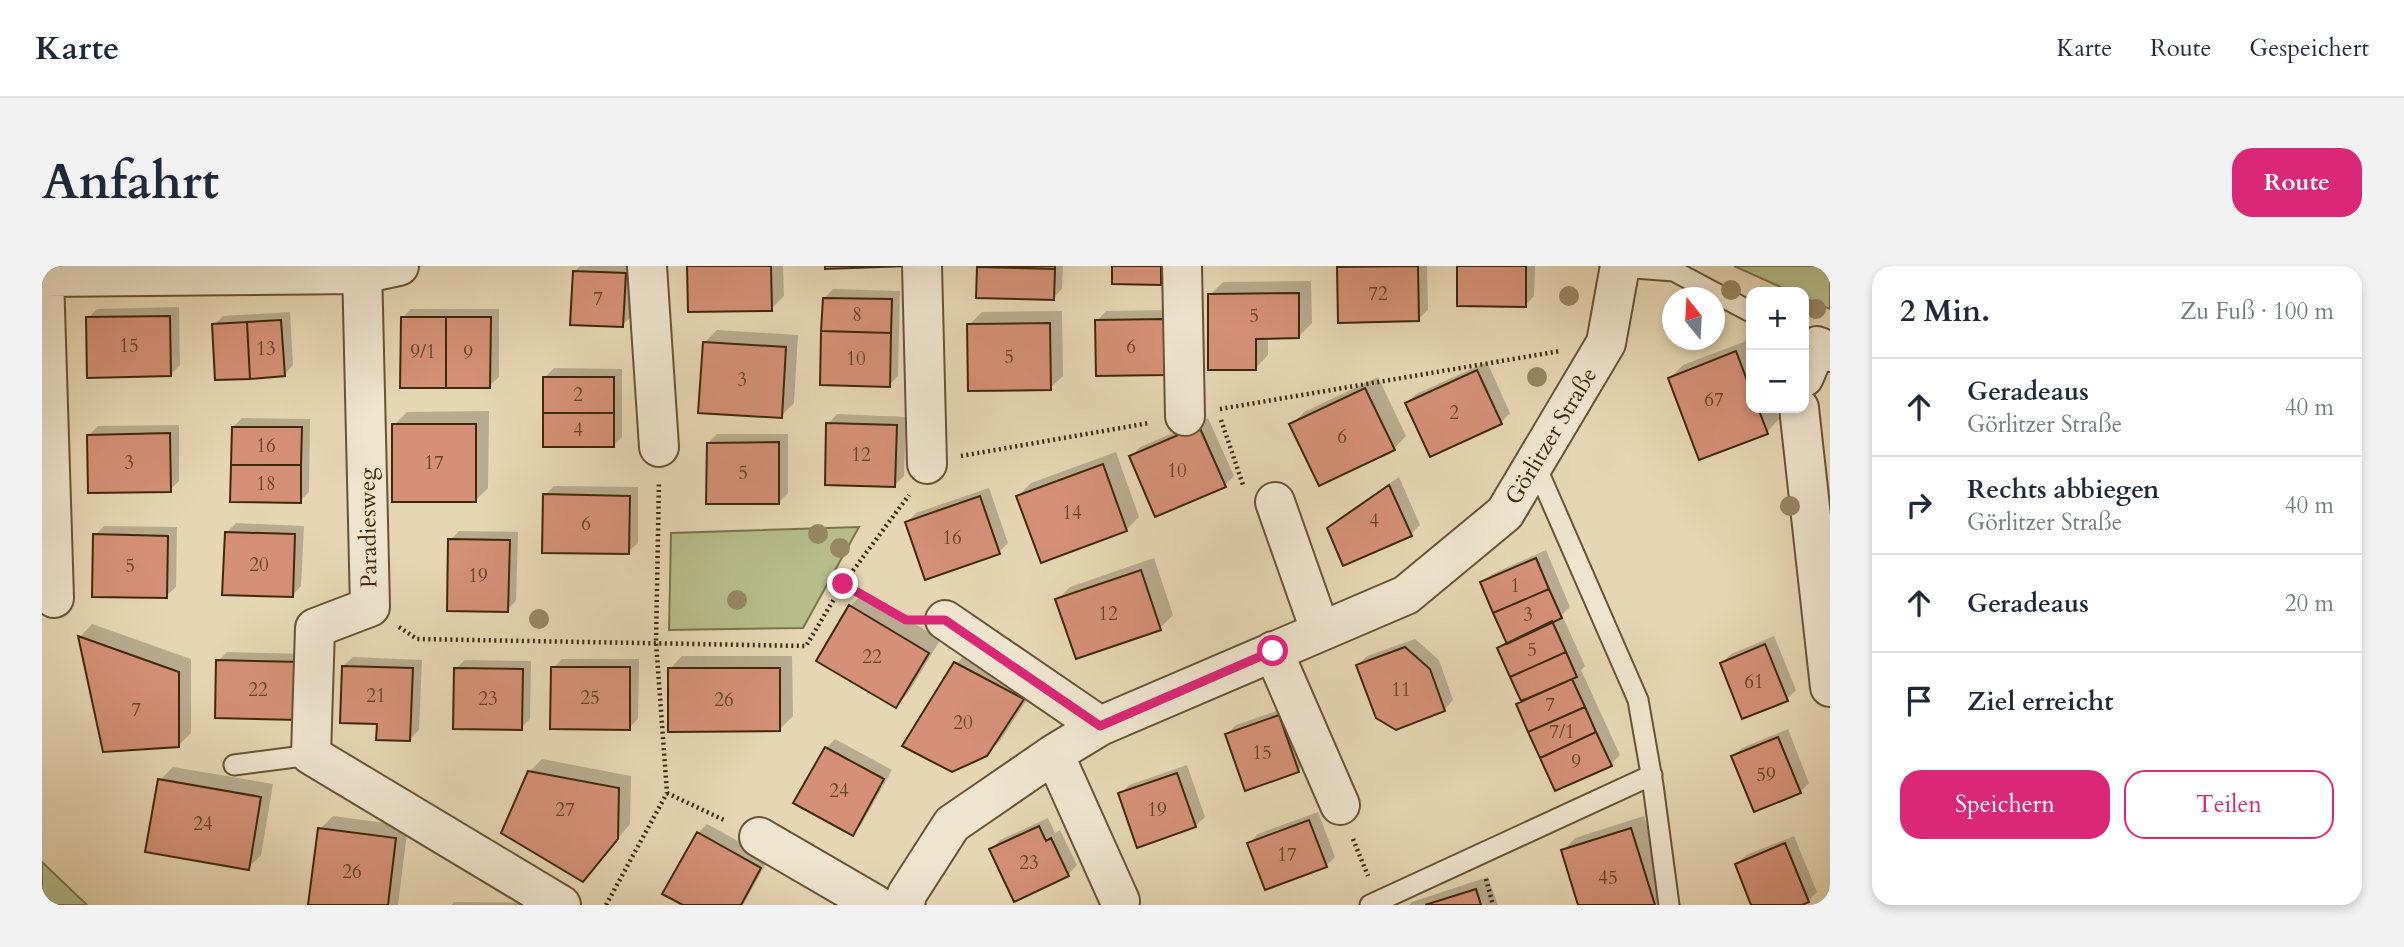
<!DOCTYPE html>
<html lang="de">
<meta charset="utf-8">
<style>
body{margin:0;font-family:Cardo,serif;background:#f2f2f3;color:#1f2937}
.controls{position:absolute;right:21px;top:21px;display:grid;overflow:hidden;border-radius:14px;box-shadow:0 4px 10px #0003}
.controls button{width:63px;height:63px;display:grid;place-items:center;padding:0;border:0;border-bottom:2px solid #e0e1e3;background:#fff;color:#1f2937;font:35px sans-serif}
.compass{position:absolute;left:1620px;top:21px;width:63px;height:63px;border-radius:50%;background:#fff;box-shadow:0 4px 10px #0003;rotate:342deg}
.stop{position:absolute;width:21px;height:21px;margin:-16px;border:5px solid #db2777;border-radius:50%;background:#fff}
.stop.end{background:#db2777;border-color:#fff;box-shadow:0 2px 7px #0008}
.list{margin:0;padding:0;list-style:none}
h2{display:flex;justify-content:space-between;align-items:center;height:91px;margin:0;padding:0 28px;font-size:30px}
h2 small{font-size:23px;font-weight:400;color:#747a83}
.list li{display:grid;grid-template-columns:46px 1fr auto;gap:21px;align-items:center;box-sizing:border-box;height:98px;padding:0 28px;border-top:2px solid #e0e1e3}
.list b{display:block;font-size:26px;white-space:nowrap}
.list p{margin:0;font-size:23px;white-space:nowrap;color:#747a83}
.list em{font-size:23px;font-style:normal;color:#747a83}
.actions{display:flex;gap:14px;padding:21px 28px}
.actions a{flex:1;padding:16px 0;border:2px solid #db2777;border-radius:21px;text-align:center;font-size:24px;color:#db2777}
.actions .main{background:#db2777;color:#fff}
.icon{flex:none;width:38px;height:38px;fill:none;stroke:currentColor;stroke-width:2;stroke-linecap:round;stroke-linejoin:round}
.map{position:relative;flex:none;width:1788px;height:639px;overflow:hidden;border-radius:21px}
header{display:flex;align-items:center;gap:42px;box-sizing:border-box;height:98px;padding:0 35px;background:#fff;border-bottom:2px solid #e0e1e3}
header strong{font-size:33px}
nav{display:flex;gap:38px;margin-inline-start:auto;font-size:24px}
.intro{display:flex;align-items:center;justify-content:space-between;box-sizing:border-box;height:168px;padding:0 42px}
h1{margin:0;font-size:49px}
.button{padding:18px 32px;border-radius:21px;background:#db2777;color:#fff;font-size:24px;font-weight:700}
main{display:flex;gap:42px;padding:0 42px}
aside{flex:1;background:#fff;border-radius:21px;box-shadow:0 4px 10px #0003}
.map>svg:first-child{display:block}
.green{fill:#b6bd8b;stroke:#7a734a;stroke-width:2}
.shadow{fill:#0003}
.building{fill:#d59077;stroke:#3e2909;stroke-width:2}
.lines{fill:none;stroke-linecap:round;stroke-linejoin:round}
.lane-casing{stroke:#685434;stroke-width:23}
.street-casing{stroke:#685434;stroke-width:42}
.path{stroke:#3e2909;stroke-width:4.5;stroke-dasharray:2 3.5;stroke-linecap:butt}
.lane{stroke:#efe4ce;stroke-width:19}
.street{stroke:#efe4ce;stroke-width:38}
.tree{fill:#978764}
.route{stroke:#db2777;stroke-width:9}
.labels{text-anchor:middle;dominant-baseline:central;stroke-width:5;stroke-linejoin:round;paint-order:stroke}
.number-label{font-size:19px;fill:#644324}
.street-label{font-size:23px;fill:#3e2909;stroke:#efe4ce}
</style>
<header>
<strong>Karte</strong>
<nav><a>Karte</a><a>Route</a><a>Gespeichert</a></nav>
</header>
<div class="intro"><h1>Anfahrt</h1><a class="button">Route</a></div>
<main>
<div class="map">
<svg width="1788" height="639" viewBox="0 0 1788 639">
<rect width="100%" height="100%" fill="#e6d6b3"/>
<filter id="stains"><feTurbulence type="fractalNoise" baseFrequency=".00286" numOctaves="4"/><feColorMatrix values="0 0 0 0 .2 0 0 0 0 .09 0 0 0 0 .02 0 0 0 .5 -.17"/></filter>
<radialGradient id="worn" r=".72"><stop offset=".6" stop-color="#630" stop-opacity="0"/><stop offset="1" stop-color="#630" stop-opacity=".3"/></radialGradient>
<path class="green" d="M1692 0H1788V43L1762 32V26H1750Z
M817 261 761 362 627 364 629 267Z
M0 596 45 639H0Z"/>
<path class="shadow" d="M538 0H592L590 50 580 59 532 6Z
M647 0H741L742 30 729 43Z
M936 0H1021L1020 23 1011 32 936 30Z
M1071 0H1127V8L1118 17Z
M1298 0H1385L1386 44 1376 53 1296 1Z
M1417 0H1493L1492 30 1483 40Z
M1269 15 1270 57 1257 70 1226 71V89L1214 102 1168 29 1181 16Z
M791 23 858 25 856 110 847 119 782 33Z
M137 41 138 99 129 108 46 52 55 43Z
M369 43H457V111L447 120 360 52Z
M1132 44 1133 98 1055 55 1064 45Z
M1020 45 1021 110 1008 122 927 59 940 46Z
M248 46 251 99 242 109 172 59 181 50Z
M675 64 756 69 752 137 739 150 662 77Z
M1707 74 1709 80V142H1733L1737 153 1725 166 1628 112 1641 99Z
M1445 96 1468 147 1459 156 1365 137 1374 128Z
M512 102 580 103V171L571 180 503 111Z
M1336 111 1364 170 1352 183 1250 159 1262 146Z
M447 145 446 222 433 235 352 159 365 146Z
M795 148 864 151 862 210 853 219 786 158Z
M200 152 268 153 267 226 258 235 191 161Z
M1166 152 1192 210 1183 219 1089 191 1098 181Z
M137 159V215L128 224 47 169 56 160Z
M675 168H746V227L737 236 666 177Z
M1074 186 1097 251 1084 264 976 230 989 217Z
M1357 211 1378 259 1369 268 1287 262 1296 253Z
M512 220 596 221V277L586 286 503 229Z
M947 222 966 277 957 286 865 256 874 247Z
M194 257 262 260 259 320 250 330 185 266Z
M62 260 135 261 134 321 124 330 53 269Z
M417 265 476 266 474 335 465 344 408 274Z
M1504 284 1528 341 1520 349 1543 400 1539 404 1578 489 1569 498 1476 439 1480 434 1457 383 1465 375 1440 317 1450 308Z
M1112 292 1131 349 1118 362 1035 391 1015 334 1028 321Z
M821 328 899 373 866 427 853 440 808 340Z
M50 358 149 393V467L136 480 62 484 38 371Z
M1732 370 1754 424 1745 433 1680 397 1689 388Z
M1373 373 1397 394 1411 434 1402 444 1316 399 1325 390Z
M927 385 994 420 958 475 944 489 914 398Z
M185 386 267 388 175 450 176 395Z
M640 390H750L751 450 738 463 628 403Z
M311 391 380 394 377 464 368 473 336 456 301 400Z
M520 393H597L596 453 587 462 511 402Z
M423 394 489 395 488 453 479 462 413 403Z
M1246 441 1265 495 1256 504 1185 468 1194 459Z
M1746 463 1767 517 1758 526 1691 491 1700 482Z
M793 473 850 504 819 559 810 568 784 482Z
M500 493 589 510 588 558 541 614 487 506Z
M1145 499 1163 551 1153 560 1078 528 1087 519Z
M131 501 231 518 219 589 206 602 118 514Z
M1276 546 1293 591 1284 600 1207 577 1216 568Z
M291 550 366 560 356 639H268L278 563Z
M1602 550 1630 639H1538L1521 585 1533 572Z
M1006 552 1013 567 1018 564 1035 599 1026 609 949 584 958 574Z
M665 558 727 592 701 639H645L656 567Z
M1752 570 1775 626 1766 635 1695 598 1704 589Z
M1446 611 1456 639H1367L1370 636Z
M412 636 502 637V639H410Z"/>
<path class="building" d="M645 0H729L730 45 646 46Z
M783 0H868L783 3Z
M935 0H1013V3Z
M1070 0H1119V19L1070 18Z
M1376 0 1377 55 1296 57 1295 1Z
M1415 0H1484V41L1415 40Z
M935 1 1013 3 1012 34 934 32Z
M531 5 584 7 581 61 528 59Z
M1257 27V72L1214 73V104H1166V28Z
M781 32 850 33 849 67 779 65Z
M128 50 129 110 45 112 44 51Z
M359 51H404V122H358Z
M404 51H449L448 122H404Z
M1123 53 1124 109 1054 110 1053 54Z
M239 54 243 110 208 113 205 56Z
M205 56 208 113 173 114 170 58Z
M1008 57 1009 124 926 125 925 58Z
M779 65 849 67 848 121 778 119Z
M661 76 744 81 740 152 656 147Z
M1694 85 1709 125V142H1716L1726 168 1657 194 1626 112Z
M1435 104 1460 158 1388 191 1363 137Z
M501 111H572V147H501Z
M1323 122 1353 184 1277 220 1247 158Z
M501 147H572V181H501Z
M784 157 855 159 853 221 783 219Z
M350 158H434V236H350Z
M1157 160 1184 221 1113 251 1087 190Z
M190 161H260L259 199H189Z
M128 167 129 226 46 227 45 169Z
M737 176V238H664L665 177Z
M1061 198 1085 265 999 297 974 230Z
M189 199H259V237L188 236Z
M1347 219 1370 270 1301 300 1285 262Z
M501 228 588 230 587 288 500 287Z
M938 230 958 288 883 314 863 256Z
M183 266 253 268 251 331 180 329Z
M51 268 126 270 125 332 50 331Z
M406 273 468 274 466 346 405 345Z
M1494 292 1507 323 1451 347 1438 316Z
M1099 304 1119 364 1034 393 1013 333Z
M1507 323 1520 352 1465 378 1451 347Z
M807 339 887 387 854 442 774 395Z
M1510 355 1524 386 1468 411 1455 382Z
M36 370 137 406V481L61 486Z
M1723 378 1746 435 1700 453 1678 397Z
M1363 381 1388 403 1403 445 1354 464 1334 452 1314 399Z
M1524 386 1535 411 1479 435 1468 411Z
M174 394 259 396 257 454 173 452Z
M912 396 982 433 945 490 910 506 860 480Z
M300 400 371 402 368 475 334 474 335 458 298 457Z
M509 401H588V464L508 463Z
M412 402 481 403 480 464 411 463Z
M626 402H738V465L626 466Z
M1530 413 1543 441 1486 466 1474 438Z
M1543 441 1554 466 1498 492 1486 466Z
M1237 449 1257 506 1203 525 1183 468Z
M1554 466 1570 500 1513 525 1498 492Z
M1736 471 1759 527 1712 546 1689 490Z
M783 481 842 513 811 570 751 537Z
M486 505 577 522 576 573 541 616 459 567Z
M1135 507 1154 561 1095 582 1076 527Z
M116 513 219 531 207 604 103 586Z
M1267 554 1285 601 1223 624 1205 577Z
M997 560 1004 575 1009 572 1027 610 972 636 947 583Z
M276 562 354 572 346 639H266Z
M1589 562 1613 639H1536L1519 584Z
M655 566 719 602 699 639H641L620 628Z
M1743 577 1767 636 1760 639H1709L1693 598Z
M1434 623 1439 639H1383Z"/>
<g class="lines">
<g class="lane-casing">
<path id="lane" d="M1579 1 1632 5 1709 46
M1493 198 1596 434 1611 519 1627 639
M192 499 269 489
M1328 639 1610 509"/>
</g>
<g class="street-casing">
<path id="street" d="M320 0 328 341 273 362 269 489 519 639
M605 0 617 181
M880 0 885 198
M1140 0 1143 150
M0 11 320 8 357 0
M2 11 12 332
M1762 111 1775 80 1788 86
M1757 142 1788 421
M1233 236 1278 364
M903 354 1058 460
M1231 385 1298 539
M1012 488 1078 635
M717 571 834 639
M863 639 865 628 910 558 1012 488 1058 460 1364 329 1463 247 1564 77 1578 0"/>
</g>
<path class="path" d="M1178 143 1518 85
M1179 154 1201 219
M919 190 1107 157
M801 318 867 229
M357 361 375 373 764 380 801 318 864 353 868 354
M625 527 684 555
M1311 573 1326 610
M1444 613 1451 639
M564 639 625 527 614 376 617 215"/>
<use href="#lane" class="lane"/>
<use href="#street" class="street"/>
</g>
<g class="tree">
<circle cx="1689" cy="24" r="10"/>
<circle cx="1527" cy="30" r="10"/>
<circle cx="1774" cy="43" r="10"/>
<circle cx="1495" cy="111" r="10"/>
<circle cx="1748" cy="240" r="10"/>
<circle cx="776" cy="268" r="10"/>
<circle cx="798" cy="282" r="10"/>
<circle cx="695" cy="334" r="10"/>
<circle cx="497" cy="353" r="10"/>
</g>
<g class="lines">
<path class="route" d="M801 318 864 354H903L1058 460 1231 385"/>
</g>
<g class="labels">
<g class="number-label">
<text x="1336" y="28">72</text>
<text x="556" y="33">7</text>
<text x="815" y="49">8</text>
<text x="1212" y="50">5</text>
<text x="87" y="80">15</text>
<text x="1089" y="81">6</text>
<text x="224" y="83">13</text>
<text x="381" y="86">9/1</text>
<text x="426" y="87">9</text>
<text x="967" y="91">5</text>
<text x="814" y="93">10</text>
<text x="700" y="114">3</text>
<text x="536" y="129">2</text>
<text x="1672" y="134">67</text>
<text x="1412" y="147">2</text>
<text x="536" y="164">4</text>
<text x="1300" y="171">6</text>
<text x="224" y="180">16</text>
<text x="819" y="189">12</text>
<text x="87" y="197">3</text>
<text x="392" y="197">17</text>
<text x="1135" y="205">10</text>
<text x="701" y="207">5</text>
<text x="224" y="218">18</text>
<text x="1030" y="247">14</text>
<text x="1332" y="255">4</text>
<text x="544" y="258">6</text>
<text x="910" y="272">16</text>
<text x="217" y="299">20</text>
<text x="88" y="300">5</text>
<text x="436" y="310">19</text>
<text x="1473" y="320">1</text>
<text x="1066" y="348">12</text>
<text x="1486" y="349">3</text>
<text x="1490" y="384">5</text>
<text x="830" y="391">22</text>
<text x="1712" y="416">61</text>
<text x="216" y="424">22</text>
<text x="1359" y="424">11</text>
<text x="334" y="430">21</text>
<text x="548" y="432">25</text>
<text x="446" y="433">23</text>
<text x="682" y="434">26</text>
<text x="1508" y="439">7</text>
<text x="94" y="444">7</text>
<text x="921" y="457">20</text>
<text x="1520" y="466">7/1</text>
<text x="1220" y="487">15</text>
<text x="1534" y="496">9</text>
<text x="1724" y="509">59</text>
<text x="797" y="525">24</text>
<text x="523" y="544">27</text>
<text x="1115" y="544">19</text>
<text x="161" y="558">24</text>
<text x="1245" y="589">17</text>
<text x="987" y="597">23</text>
<text x="310" y="606">26</text>
<text x="1566" y="612">45</text>
</g>
<g class="street-label">
<text transform="translate(1509 170) rotate(-59)">Görlitzer Straße</text>
<text transform="translate(326 262) rotate(-91)">Paradiesweg</text>
</g>
</g>
<rect width="100%" height="100%" filter="url(#stains)"/>
<rect width="100%" height="100%" fill="url(#worn)"/>
</svg>
<div class="controls">
<button>+</button>
<button>−</button>
</div>
<svg class="compass" viewBox="-18 -18 36 36"><path d="M0-13l5 13h-10z" fill="#e53935"/><path d="M0 13l5-13h-10z" fill="#747a83"/></svg>
<div class="stop" style="left:1231px;top:385px"></div>
<div class="stop end" style="left:801px;top:318px"></div>
</div>
<aside>
<h2>2 Min.<small>Zu Fuß · 100 m</small></h2>
<ul class="list">
<li><svg class="icon" aria-label="ahead" viewBox="0 0 24 24"><path d="M12 20V5M6 11l6-6 6 6"/></svg><div><b>Geradeaus</b><p>Görlitzer Straße</p></div><em>40 m</em></li>
<li><svg class="icon" aria-label="right" viewBox="0 0 24 24"><path d="M7 20v-9h11M14 6l5 5-5 5"/></svg><div><b>Rechts abbiegen</b><p>Görlitzer Straße</p></div><em>40 m</em></li>
<li><svg class="icon" aria-label="ahead" viewBox="0 0 24 24"><path d="M12 20V5M6 11l6-6 6 6"/></svg><div><b>Geradeaus</b></div><em>20 m</em></li>
<li><svg class="icon" aria-label="arrive" viewBox="0 0 24 24"><path d="M6 21V4h12l-3 4 3 4H6"/></svg><div><b>Ziel erreicht</b></div></li>
</ul>
<div class="actions"><a class="main">Speichern</a><a>Teilen</a></div>
</aside>
</main>
